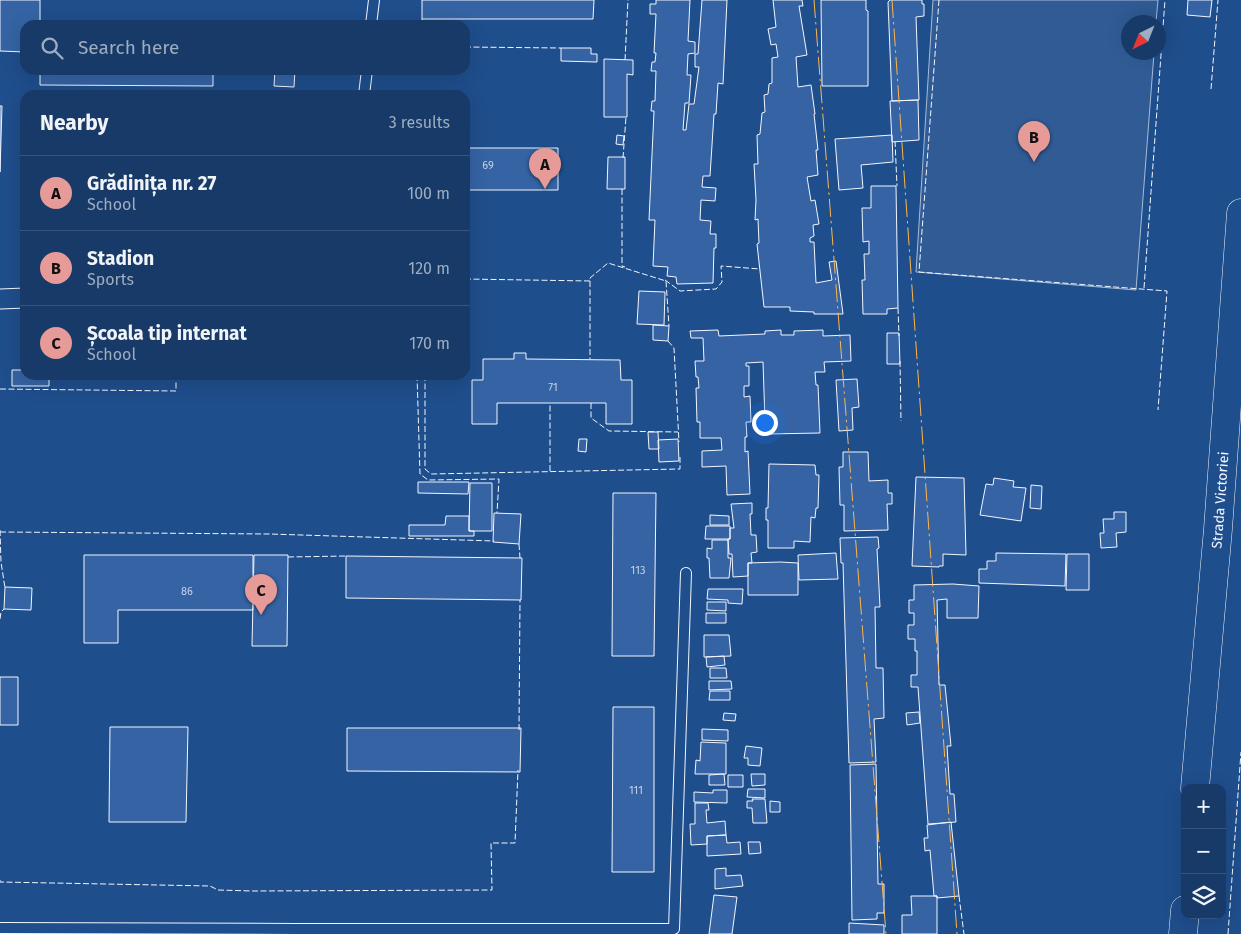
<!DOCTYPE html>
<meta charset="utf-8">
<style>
body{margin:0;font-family:"Fira Sans",sans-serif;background:#20416f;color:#f1f3f6}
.controls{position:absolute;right:15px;bottom:15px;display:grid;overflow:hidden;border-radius:10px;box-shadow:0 5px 20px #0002}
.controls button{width:45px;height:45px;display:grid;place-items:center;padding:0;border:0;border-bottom:1px solid #36547d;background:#173a69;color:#f1f3f6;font:25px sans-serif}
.compass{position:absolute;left:1121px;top:15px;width:45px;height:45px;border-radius:50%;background:#173a69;box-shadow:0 5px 20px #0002;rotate:223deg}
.you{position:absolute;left:764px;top:422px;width:18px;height:18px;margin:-12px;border:4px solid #fff;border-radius:50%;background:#1a73e8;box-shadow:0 0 0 8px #1a73e833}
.badge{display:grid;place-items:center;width:32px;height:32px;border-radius:50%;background:#e69b98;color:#111;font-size:16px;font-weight:700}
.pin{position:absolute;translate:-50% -41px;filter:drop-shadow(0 1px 2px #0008)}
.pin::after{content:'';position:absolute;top:26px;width:18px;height:15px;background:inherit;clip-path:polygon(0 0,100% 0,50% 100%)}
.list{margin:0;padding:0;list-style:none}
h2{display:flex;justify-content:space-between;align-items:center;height:65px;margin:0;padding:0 20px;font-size:21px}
h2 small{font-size:16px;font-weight:400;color:#9eadc0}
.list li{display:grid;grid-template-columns:32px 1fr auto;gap:15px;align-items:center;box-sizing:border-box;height:75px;padding:0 20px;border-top:1px solid #36547d}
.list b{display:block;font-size:19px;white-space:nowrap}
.list p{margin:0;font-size:16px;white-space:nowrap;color:#9eadc0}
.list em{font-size:16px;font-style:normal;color:#9eadc0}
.icon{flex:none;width:28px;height:28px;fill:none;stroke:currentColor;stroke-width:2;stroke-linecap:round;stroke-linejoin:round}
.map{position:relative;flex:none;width:1241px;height:934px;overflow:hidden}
.search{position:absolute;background:#173a69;box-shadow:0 5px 20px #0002;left:20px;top:20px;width:450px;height:55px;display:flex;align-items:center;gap:12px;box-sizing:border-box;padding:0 18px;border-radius:15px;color:#9eadc0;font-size:19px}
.panel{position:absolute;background:#173a69;box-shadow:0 5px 20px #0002;left:20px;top:90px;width:450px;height:290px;border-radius:15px}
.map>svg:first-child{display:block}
.built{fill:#305b95;stroke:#a8bbd7}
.building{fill:#3563a3;stroke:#f2f6ff}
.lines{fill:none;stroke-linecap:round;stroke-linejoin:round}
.lane-casing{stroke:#f2f6ff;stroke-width:12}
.street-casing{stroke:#f2f6ff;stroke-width:21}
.secondary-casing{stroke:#f2f6ff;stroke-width:29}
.lane{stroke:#1f4e8c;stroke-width:10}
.street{stroke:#1f4e8c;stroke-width:19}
.secondary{stroke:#1f4e8c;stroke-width:28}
.fence{stroke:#f2f6ff;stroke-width:1;stroke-dasharray:6 2.5;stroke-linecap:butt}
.power{stroke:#ffb74d;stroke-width:1;stroke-dasharray:18 4 2.5 4;stroke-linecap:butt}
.labels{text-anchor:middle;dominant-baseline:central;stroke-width:4;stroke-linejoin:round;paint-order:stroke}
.number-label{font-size:11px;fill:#c3d1e8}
.street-label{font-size:14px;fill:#f2f6ff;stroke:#1f4e8c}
</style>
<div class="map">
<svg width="1241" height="934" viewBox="0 0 1241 934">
<rect width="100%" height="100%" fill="#1f4e8c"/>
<path class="built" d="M933 0H1158L1156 22H1128V52L1154 53 1136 290 916 272Z"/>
<path class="building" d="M0 0H40V25H25V52L0 51Z
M422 0H594L593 19H422Z
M656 0H690L688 41 695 42V53L688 54 687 75H691L689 103H685L683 130H686L689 104H694L699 67H695V54H698L702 0H727L723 84 718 83 716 114H714L710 176H703L702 187 716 188 715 201 701 200 700 220 711 221 710 234H716V248H714L713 283 677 284 676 277 667 276 668 267 653 266 655 220H649L654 111H651L652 101H655L656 71H651L652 62H655L656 53H654L656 14H650V4H656Z
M773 0H802L803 6H799L807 55 796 57 798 87 811 85 815 114H814L818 150H816L818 175 807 177 811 201 815 200 819 224 813 225 814 236 810 238V242H814L816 283 832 280 829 262 836 261 843 314H814V312L790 311V307H764L757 244 759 243 758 219 755 220 756 200 754 164H758L757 135 760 134 762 113 765 112 764 95 768 94 769 84 772 83V58L778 57 776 44 771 45 768 29 776 27Z
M821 0H866V10L868 11V86H822Z
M890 0H922V4H924V16L916 17 919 100 892 101 888 2Z
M1188 0H1212L1210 17 1187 15Z
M561 48H591V54H597V62L561 61Z
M604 59 633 60V75L627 74V117H604Z
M40 70H213V86L40 85Z
M275 70H295L294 87 274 86Z
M918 100 919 140 892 142 890 101Z
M0 106H2L0 172Z
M617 135 624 136 623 145 616 144Z
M892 135 893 162 861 165 863 188 839 190 835 139Z
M465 148H558V190H465Z
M608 157H625V189H607Z
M871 186H896L898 308 887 309V314H863L862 280H865L864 254H869V241L863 242 862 208H871Z
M639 291 665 292 664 325 637 324Z
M653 325 669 326 668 341 653 340Z
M718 330 719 336 765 334V331L781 330V335H794V331L823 330V336L850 335 851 361 824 362 825 372H815L816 385H818L820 433 768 434 767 421H765L763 362 746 363V366H749V386H744V397L750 396 751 422H746L747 437H745V452L748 451 750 494 727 495 726 466 702 467V451L722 450 721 438H700V422H697L696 388H699L698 377H696L695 361H704L703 338H691L690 331Z
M887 333H899L900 364H887Z
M514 353H526V359L620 360 621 380H632V424H606V403H497V424H472V380H483V359H514Z
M12 370H25V375H49V386H12Z
M857 379 859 407 852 408 853 430 839 431 836 380Z
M648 432H658L659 449H649Z
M579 439H587L586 452 578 451Z
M678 439 679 461 659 462 658 440Z
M843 452H868L869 481 888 480V493H892V504H887L888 530 844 531V505H840L839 467H843Z
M769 464 815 465 816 475H819L818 508H816L815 518 811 517 810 542 794 541V548H768V520H766V508H768Z
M916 477 964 478 966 555 943 554V566H939V567L912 566Z
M994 478 1014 481 1013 487 1026 488 1021 521 980 515 986 484 993 485Z
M418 482H469L468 494 418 493Z
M470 483H492V531H469Z
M1031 485 1042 486 1041 509 1030 508Z
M613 493H656L654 656H612Z
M752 503V514H750L751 535H756L757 552 751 553 752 563H748V576L733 577 732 554H729L728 539H730V528H734L731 504Z
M1114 512H1126V532L1116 533 1117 547 1101 548 1100 533H1104L1103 519H1114Z
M494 513 521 514 519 544 493 542Z
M710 515 729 516V525H710Z
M446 516H469V531H474V536H409V525H445Z
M706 526H730V539H705Z
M878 537 879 548 877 549 880 607H875L876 668H883L884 718 874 719 876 762 849 763 843 563H841L840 538Z
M712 540H728V558H731L729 578H710L709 558H707V548L712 549Z
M836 553 838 579 799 580 798 555Z
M996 553 1066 554 1065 586 979 583V569H987V561H996Z
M1067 554H1089V590H1066Z
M84 555H253V610H118V643H84Z
M254 555H288L287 646H252Z
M346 556 522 558 521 600 346 598Z
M780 562 798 563V595H748V563Z
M953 584 979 586 978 618H947V599L937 600 939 685H945L951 746H947L950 794H954L956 822 928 824 918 687H911V675H917V651H915V639H908V625H914V613H909V600H914V585Z
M5 587 32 588 31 610 4 609Z
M708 589H743L742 604 728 603V600L707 599Z
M707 602H726V611L707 610Z
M706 613H726V623H706Z
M704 635H729L731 656 704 657Z
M724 656 725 665 707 667 706 657Z
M710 668H726L727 678H710Z
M0 677H18V725H0Z
M709 681H731L732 689 709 690Z
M710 691H730V700H709Z
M613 707H654V872H612Z
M919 712 920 723 907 725 906 713Z
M724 713 736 714 735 721 723 720Z
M110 727H188L186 822H109Z
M347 728H521L520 772 347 771Z
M702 729 728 730V741L702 740Z
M701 742 726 743V774H695L696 760 700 761Z
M746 746 762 748 760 766 748 765V758H744Z
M876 764 878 884H884V913H877V919L852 920 850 765Z
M724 774 725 785H709V775Z
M751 774H765V785L752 786Z
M728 775H743V787H728Z
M748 789H765V798L747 797Z
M713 790H727V803L694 802V792L713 793Z
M752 799H765L767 823H753L752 808H747V801H753Z
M770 801 780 802V812H770Z
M695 803H708L709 810H706L707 823 725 821 726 835 707 836V844L691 845 690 824H695Z
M951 822 959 896 937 898V896H934L930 850 925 851 924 838H928L927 825Z
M726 835 727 843 740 842 741 854 707 856V836Z
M748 842H760L761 853 749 854Z
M726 868V876L741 875 743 886 715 889V869Z
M714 895 737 897 732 934H709Z
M911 896H937V934H902V915H912Z
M849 923 884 925V934H849Z"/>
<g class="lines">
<g class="lane-casing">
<path id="lane" d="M371 25 374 0
M364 95 367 70
M0 928 297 929
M297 934V929H674L686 573"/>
</g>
<g class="street-casing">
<path id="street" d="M0 299 25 298"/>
</g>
<g class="secondary-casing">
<g id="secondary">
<path id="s1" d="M1195 788 1218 529 1241 213"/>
<path d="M1183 934 1185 910"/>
</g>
</g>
<use href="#lane" class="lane"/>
<use href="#street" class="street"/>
<use href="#secondary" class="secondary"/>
<path class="fence" d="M939 0 919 272 1167 291 1158 410
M422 25V19
M465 47 561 48
M625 60 628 0
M1211 89 1218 0
M895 141 897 186
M623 158 626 117
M622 189V266L625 267
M465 279 590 281V278L608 263 666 281 669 326
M665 280 680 291 716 289 722 282 721 266 760 269
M590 281V359
M1144 288 1165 0
M898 308 899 336
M668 341 674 348 679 442
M900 361 901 421
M417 375 420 474 428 480 499 479 497 513
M425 375V469L431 474 680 469V457
M0 389 176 391V375
M591 403V418L609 431 678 432
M550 471V403
M0 530 1 562 5 588
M0 532 269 534 494 541
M519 544 520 558
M288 557 346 556
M0 619 1 612 4 609
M519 730 520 600
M0 880V882L210 886 218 890 252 891 492 890 491 843H515L518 770
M959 896 964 934
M1228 934 1241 752"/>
<path class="power" d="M814 0 886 934
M892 0 957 934"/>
</g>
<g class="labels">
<g class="number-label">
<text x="488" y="165">69</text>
<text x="553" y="387">71</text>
<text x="638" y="570">113</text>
<text x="187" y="591">86</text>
<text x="636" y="790">111</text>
</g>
<g class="street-label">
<text stroke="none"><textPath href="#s1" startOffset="289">Strada Victoriei</textPath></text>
</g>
</g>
</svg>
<div class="controls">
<button>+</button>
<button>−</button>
<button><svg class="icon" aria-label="layers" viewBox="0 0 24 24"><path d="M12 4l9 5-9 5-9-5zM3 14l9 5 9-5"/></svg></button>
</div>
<svg class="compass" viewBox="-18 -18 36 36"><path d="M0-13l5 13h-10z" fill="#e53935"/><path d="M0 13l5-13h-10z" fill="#9eadc0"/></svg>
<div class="you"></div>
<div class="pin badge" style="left:545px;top:189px">A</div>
<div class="pin badge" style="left:1034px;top:162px">B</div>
<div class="pin badge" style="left:261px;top:615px">C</div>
<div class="search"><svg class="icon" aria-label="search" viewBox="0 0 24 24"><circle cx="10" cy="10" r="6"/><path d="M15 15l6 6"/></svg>Search here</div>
<section class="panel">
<h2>Nearby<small>3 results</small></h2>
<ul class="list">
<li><span class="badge">A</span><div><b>Grădinița nr. 27</b><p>School</p></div><em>100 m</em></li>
<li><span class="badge">B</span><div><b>Stadion</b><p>Sports</p></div><em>120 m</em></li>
<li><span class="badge">C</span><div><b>Școala tip internat</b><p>School</p></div><em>170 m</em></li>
</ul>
</section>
</div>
